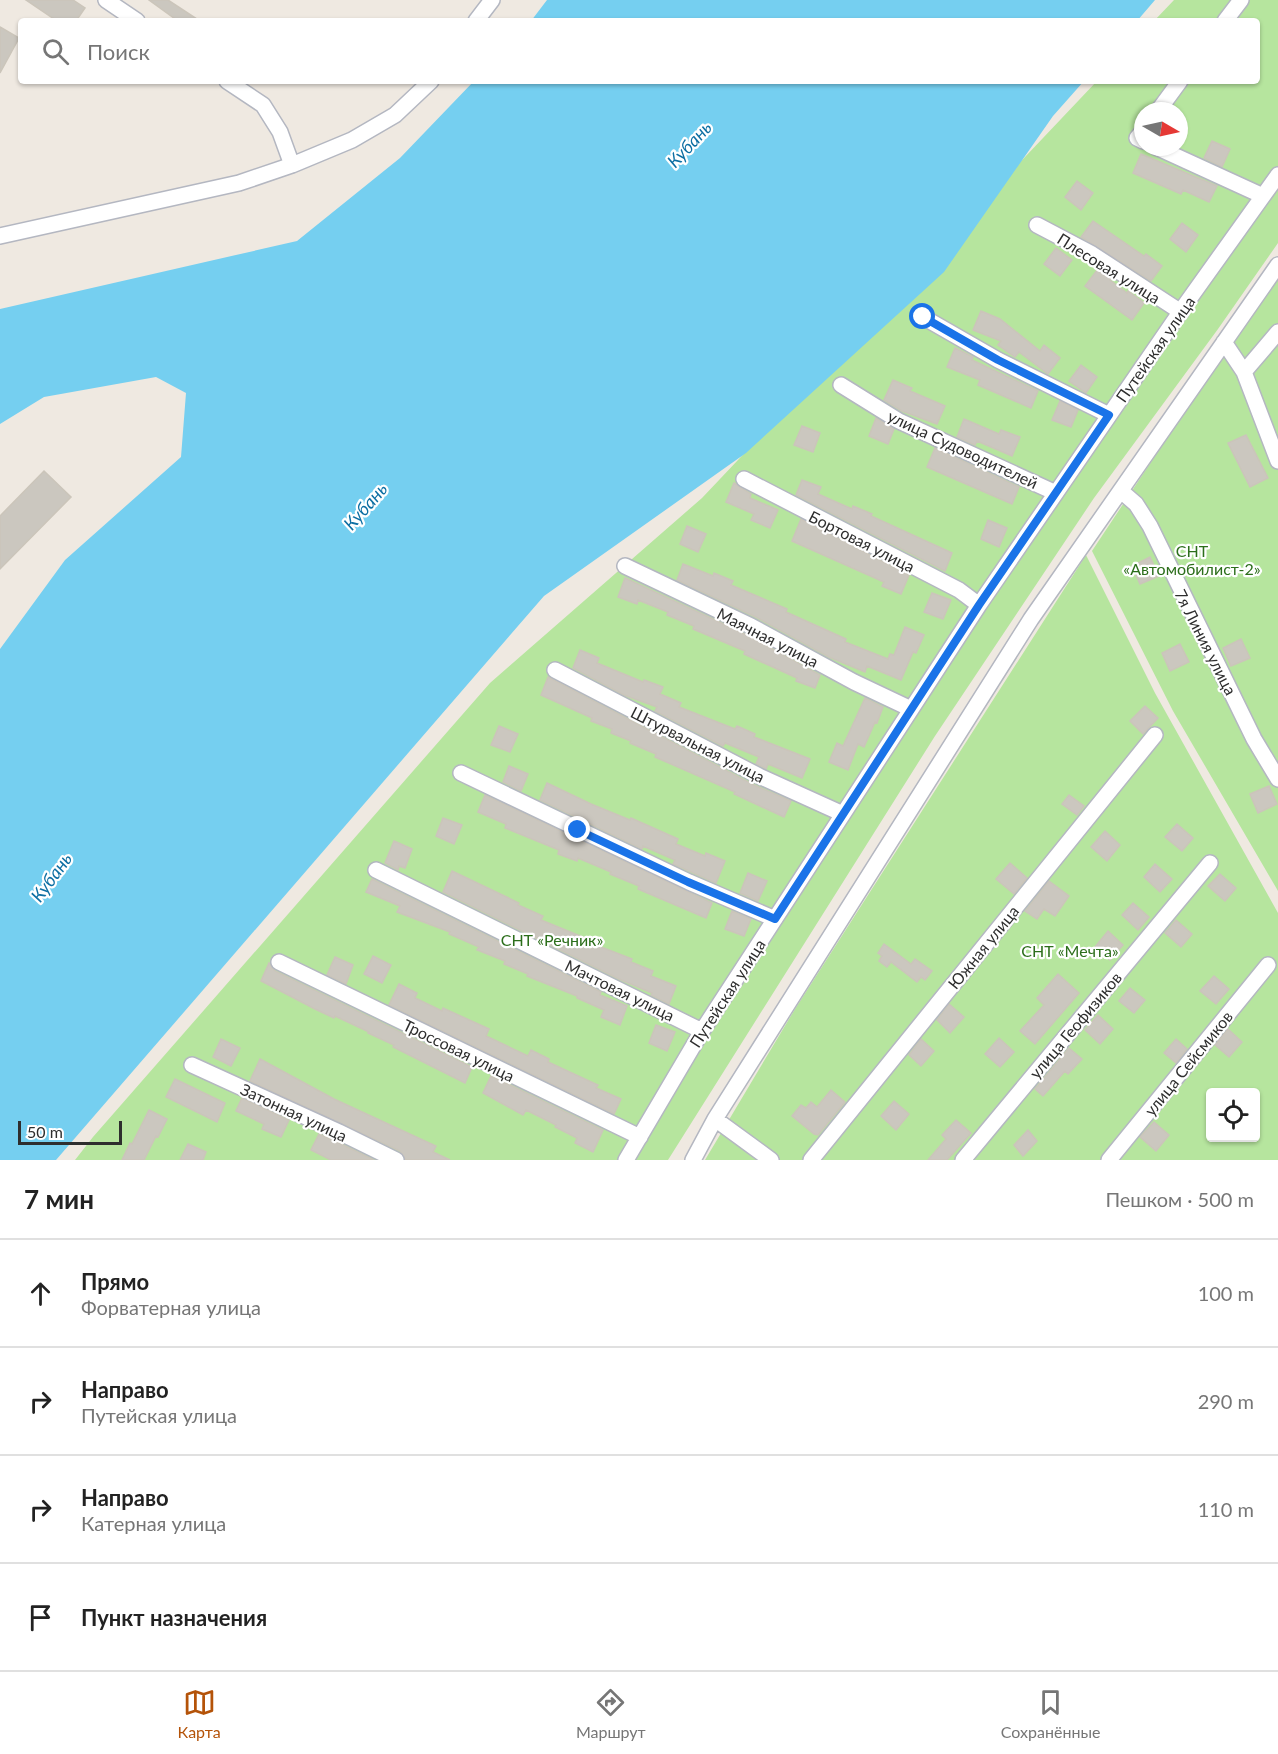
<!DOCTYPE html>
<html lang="ru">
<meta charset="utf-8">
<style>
body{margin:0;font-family:Lato,sans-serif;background:#f6f6f6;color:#222}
.controls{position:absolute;right:18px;bottom:18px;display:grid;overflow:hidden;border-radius:6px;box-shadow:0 2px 4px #0004}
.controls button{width:54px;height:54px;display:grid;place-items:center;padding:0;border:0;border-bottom:2px solid #e0e0e0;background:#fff;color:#222;font:30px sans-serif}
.compass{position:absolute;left:1134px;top:102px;width:54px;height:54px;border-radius:50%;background:#fff;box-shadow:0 2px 4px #0004;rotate:99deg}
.scale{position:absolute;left:18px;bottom:15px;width:104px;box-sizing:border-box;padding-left:6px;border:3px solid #2e2e2e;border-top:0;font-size:16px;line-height:21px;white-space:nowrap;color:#2e2e2e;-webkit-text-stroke:4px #fff;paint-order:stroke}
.stop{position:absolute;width:18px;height:18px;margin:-14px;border:4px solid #1a73e8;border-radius:50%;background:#fff}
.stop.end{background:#1a73e8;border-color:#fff;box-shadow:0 2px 6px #0008}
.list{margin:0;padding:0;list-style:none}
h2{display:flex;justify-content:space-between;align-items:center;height:78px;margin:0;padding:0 24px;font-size:26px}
h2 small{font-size:20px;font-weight:400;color:#767676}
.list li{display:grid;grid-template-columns:39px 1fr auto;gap:18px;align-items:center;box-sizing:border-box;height:108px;padding:0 24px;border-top:2px solid #e0e0e0}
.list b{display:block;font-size:22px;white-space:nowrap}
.list p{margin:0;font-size:20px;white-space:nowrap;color:#767676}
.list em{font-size:20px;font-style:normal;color:#767676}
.icon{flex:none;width:33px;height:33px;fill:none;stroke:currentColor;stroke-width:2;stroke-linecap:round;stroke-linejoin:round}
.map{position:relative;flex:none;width:1278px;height:1160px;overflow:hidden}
.search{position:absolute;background:#fff;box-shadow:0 2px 4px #0004;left:18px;right:18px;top:18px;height:66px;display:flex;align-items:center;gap:15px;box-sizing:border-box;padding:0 21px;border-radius:6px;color:#767676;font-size:22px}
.sheet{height:510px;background:#fff}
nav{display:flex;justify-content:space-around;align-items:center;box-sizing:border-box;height:84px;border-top:2px solid #e0e0e0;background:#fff;font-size:16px;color:#767676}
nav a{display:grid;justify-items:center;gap:3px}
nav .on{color:#b45309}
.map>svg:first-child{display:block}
.green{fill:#b6e59e;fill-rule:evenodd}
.water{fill:#75cff0}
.building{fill:#cbc7bf;stroke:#cbc5ba;stroke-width:1.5}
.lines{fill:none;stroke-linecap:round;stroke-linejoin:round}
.minor-casing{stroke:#b4b7c1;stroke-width:18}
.minor{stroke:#fff;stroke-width:15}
.route{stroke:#1a73e8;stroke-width:8}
.labels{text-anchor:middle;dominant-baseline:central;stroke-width:4.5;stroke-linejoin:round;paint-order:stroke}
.street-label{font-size:16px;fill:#2e2e2e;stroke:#fff}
.park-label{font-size:16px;fill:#2c6e1b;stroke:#fff}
.water-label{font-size:18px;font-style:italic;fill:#0d6fa3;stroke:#fff}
</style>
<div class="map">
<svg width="1278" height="1160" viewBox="0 0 1278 1160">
<rect width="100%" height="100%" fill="#efe9e1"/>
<path class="green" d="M1174 0H1278V243L1218 329 1094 498 935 736 668 1160H75L93 1137 490 683 702 498 1097 81H1257V21H1154ZM1143 111H1179V147H1143Z
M1278 279V891L1173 711 1092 551 1200 388Z
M1086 555 1155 693 1278 913V1160H705L795 1009ZM1210 1092H1256V1138H1210Z"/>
<path class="water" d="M547 0H1155L1137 21H531Z
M474 81H1084L1053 116 944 272 746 453 544 596 56 1160H0V649L65 560 181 457 186 393 156 377 44 397 0 424V309L297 241 400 158Z"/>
<path class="building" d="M26 0H73L85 8 76 21H57Z
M149 0H168L200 21H178Z
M0 27 19 38 0 73Z
M1212 141 1230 149 1222 167 1204 158Z
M1141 154 1217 186 1209 202 1183 190 1181 194 1133 173Z
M1077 181 1093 193 1081 210 1065 197Z
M1093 221 1144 256 1146 254 1162 266 1151 281 1081 237Z
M1182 223 1198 235 1186 252 1170 239Z
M1056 248 1072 260 1060 276 1044 264Z
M1098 269 1112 278 1110 280 1127 293 1128 291 1144 303 1132 320 1085 286Z
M981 311 1000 319 1040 351 1044 345 1060 358 1048 374 1019 352 1015 357 998 345 1001 341 973 330Z
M955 348 973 357 972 360 1038 391 1031 408 978 385 980 380 947 367Z
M1081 365 1097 377 1086 393 1069 381Z
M893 380 912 388 910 391 945 406 937 424 902 411 884 400Z
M1060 401 1078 410 1071 427 1052 420Z
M876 418 894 429 888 444 869 436Z
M964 419 999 434 1001 430 1020 437 1012 456 977 441 975 445 957 437Z
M802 426 820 433 813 452 794 445Z
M1246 435 1268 478 1250 487 1228 443Z
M935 448 1019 487 1012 504 927 467Z
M44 471 71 497 0 569V516Z
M802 480 821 487 818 494 852 509 853 506 872 514 871 516 952 553 945 571 796 495Z
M734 483 751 494 750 498 778 510 770 528 751 520 754 514 726 502Z
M801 519 909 575 901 594 882 586 884 582 792 541Z
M988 520 1007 528 999 547 981 539Z
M687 526 706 534 698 552 680 544Z
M1150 557 1159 576 1140 584 1132 566Z
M683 564 713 576 714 573 733 581 731 585 787 609 786 612 846 639 845 642 888 659 890 654 894 655 905 627 924 635 916 653 913 652 901 680 867 666 865 672 829 657 756 617 677 580Z
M625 578 747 635 820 675 815 688 796 681 797 678 744 654 745 651 693 629 694 626 667 615 668 612 638 600 637 604 618 597Z
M932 593 951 600 943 619 924 612Z
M1241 639 1250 658 1231 666 1223 648Z
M1180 644 1189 662 1170 671 1162 653Z
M580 650 599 658 597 663 643 682 644 680 663 687 660 694 681 703 679 707 735 729 737 726 755 734 754 737 810 759 802 778 768 764 766 769 763 767 756 764 759 757 725 743 723 746 655 711 657 707 624 695 573 668Z
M548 677 754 785 791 801 784 817 734 794 735 792 655 757 656 754 630 743 631 741 611 733 612 729 591 721 592 718 541 695Z
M865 698 883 707 877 723 875 722 864 747 858 744 848 770 829 762 837 743 843 746Z
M1145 706 1158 718 1143 734 1130 721Z
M499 726 518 734 510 752 491 745Z
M509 766 528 774 521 791 503 782Z
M547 783 591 804 630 820 631 818 678 839 676 844 705 856 706 853 725 861 716 883 673 864 675 860 643 846 642 849 540 800Z
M1269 786 1277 804 1258 813 1250 794Z
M485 795 712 903 706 918 638 889 639 886 610 874 611 872 578 858 577 861 558 854 559 850 505 828 506 824 478 812Z
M1069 795 1084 806 1077 815 1062 804Z
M443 818 462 825 454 844 436 836Z
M1177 824 1193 838 1182 851 1165 837Z
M1105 831 1120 845 1107 861 1091 847Z
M394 841 412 849 405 868 399 866 398 870 385 863Z
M1010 863 1027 878 1014 894 996 879Z
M1155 864 1172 879 1160 892 1144 877Z
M452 871 519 903 518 905 543 916 541 920 602 945 601 947 632 959 631 962 653 971 651 976 676 986 669 1004 651 995 652 993 619 979 443 892Z
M748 873 767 881 758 901 740 893Z
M1220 874 1236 888 1225 901 1208 886Z
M372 879 601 992 600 995 627 1006 620 1025 601 1017 604 1010 577 998V996L527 976 528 974 504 964 505 961 477 950 479 947 449 934 450 932 397 912 400 906 366 892Z
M1049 881 1069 896 1055 916 1044 909 1037 919 1025 911Z
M1133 903 1149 917 1138 930 1122 915Z
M732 911 751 919 744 936 725 929Z
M1176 920 1192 934 1181 947 1165 933Z
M1108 931 1123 945 1110 960 1095 947Z
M884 944 911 964 915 959 932 971 925 980 921 977 917 982 891 962 887 967 879 961 882 956 878 953Z
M373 956 391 965 382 983 364 974Z
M335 957 353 965 346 984 327 975Z
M269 963 275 971 472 1067 465 1083 393 1047 394 1045 368 1033 369 1032 335 1016 334 1018 315 1009 261 981Z
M1058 974 1079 993 1035 1044 1020 1031 1044 1005 1037 998Z
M1214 976 1229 989 1216 1004 1200 991Z
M399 984 417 993 415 998 442 1011 443 1008 489 1029 486 1036 528 1056 531 1050 549 1059 548 1062 598 1085 596 1088 621 1099 614 1114 389 1005Z
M1130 988 1145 1000 1134 1013 1119 1001Z
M949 1004 964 1017 950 1033 937 1020Z
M1098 1015 1113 1029 1100 1044 1085 1030Z
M656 1025 675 1032 667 1051 649 1043Z
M1228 1029 1242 1042 1229 1057 1215 1045Z
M999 1038 1014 1052 1000 1067 985 1054Z
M221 1039 240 1048 231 1066 213 1057Z
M921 1039 934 1051 921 1066 909 1055Z
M1176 1039 1187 1049 1176 1063 1164 1053Z
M1069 1048 1082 1059 1068 1074 1065 1071 1043 1096 1035 1089Z
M260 1059 334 1099 436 1146 433 1152 450 1160H406L400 1151 250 1081Z
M491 1076 603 1130 593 1152 575 1143 577 1138 555 1127 556 1125 526 1110 523 1115 483 1093Z
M175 1079 225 1103 217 1122 166 1097Z
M831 1090 845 1102 818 1135 814 1134 792 1116 801 1105 806 1108 811 1102 817 1107Z
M242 1098 289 1120 281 1137 262 1129 264 1124 236 1111Z
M894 1101 909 1114 896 1130 881 1116Z
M149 1110 167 1119 158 1137 156 1136 144 1160H122L130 1143 132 1144Z
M956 1120 971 1133 947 1160H928L946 1139 942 1135Z
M1154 1122 1169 1135 1156 1151 1140 1137Z
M1028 1130 1037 1141 1023 1156 1014 1145Z
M319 1134 335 1141 374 1160H331L311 1150Z
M188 1144 206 1152 203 1160H180Z"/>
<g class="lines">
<g class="minor-casing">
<path id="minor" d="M106 0 137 21
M476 21 492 0
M1225 21 1241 0
M227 81 263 105 280 132 292 165
M1158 111 1180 81
M1143 131 1137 138 1143 141
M1156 147 1263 196
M1037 225 1092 254 1181 312
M0 236 239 183 292 165 352 140 395 115 431 81
M923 317 998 360 1109 415
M1224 342 1244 372 1278 461
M1244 372 1278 332
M841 385 899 421 1056 493
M744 479 959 590 979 605
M1121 491 1136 504 1150 526 1254 739 1278 779
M625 566 751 626 854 682 911 709
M555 670 759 776 843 814
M461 773 689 882 775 919
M376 870 702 1031
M279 962 640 1137
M192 1065 339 1132 396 1160
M715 1119 771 1160
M626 1160 702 1031 979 605 1185 305 1278 175
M693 1160 715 1119 1031 619 1278 265
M811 1160 1155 735
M963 1160 1210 863
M1109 1160 1268 965"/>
</g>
<use href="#minor" class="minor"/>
</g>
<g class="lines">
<path class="route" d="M578 830 688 882 775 919 979 605 1109 415 998 360 923 317"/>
</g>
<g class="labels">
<g class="street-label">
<text transform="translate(1109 268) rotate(32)">Плесовая улица</text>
<text transform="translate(1155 349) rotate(-55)">Путейская улица</text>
<text transform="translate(963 449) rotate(25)">улица Судоводителей</text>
<text transform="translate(862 541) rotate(27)">Бортовая улица</text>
<text transform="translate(768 637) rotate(27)">Маячная улица</text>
<text transform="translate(1206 642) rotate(63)">7я Линия улица</text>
<text transform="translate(698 744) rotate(27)">Штурвальная улица</text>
<text transform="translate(983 947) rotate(-51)">Южная улица</text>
<text transform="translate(620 990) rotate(26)">Мачтовая улица</text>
<text transform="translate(727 993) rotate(-57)">Путейская улица</text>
<text transform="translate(1075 1025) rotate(-50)">улица Геофизиков</text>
<text transform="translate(459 1050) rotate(26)">Троссовая улица</text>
<text transform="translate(1188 1063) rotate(-51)">улица Сейсмиков</text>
<text transform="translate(294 1112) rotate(25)">Затонная улица</text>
</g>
<g class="park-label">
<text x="1192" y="550">СНТ<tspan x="1192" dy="18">«Автомобилист-2»</tspan></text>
<text x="552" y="939">СНТ «Речник»</text>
<text x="1070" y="950">СНТ «Мечта»</text>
</g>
<g class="water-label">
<text transform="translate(689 144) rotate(-47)">Кубань</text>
<text transform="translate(365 506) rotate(-49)">Кубань</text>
<text transform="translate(51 877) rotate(-54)">Кубань</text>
</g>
</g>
</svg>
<div class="controls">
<button><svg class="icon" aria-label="locate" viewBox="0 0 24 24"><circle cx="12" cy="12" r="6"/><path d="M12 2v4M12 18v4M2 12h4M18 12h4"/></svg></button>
</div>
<svg class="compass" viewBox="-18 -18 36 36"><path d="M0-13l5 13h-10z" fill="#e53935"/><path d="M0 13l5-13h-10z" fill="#767676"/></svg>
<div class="scale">50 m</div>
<div class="stop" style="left:923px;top:317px"></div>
<div class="stop end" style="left:578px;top:830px"></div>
<div class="search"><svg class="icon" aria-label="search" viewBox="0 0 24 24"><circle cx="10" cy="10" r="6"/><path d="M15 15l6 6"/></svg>Поиск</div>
</div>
<section class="sheet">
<h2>7 мин<small>Пешком · 500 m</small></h2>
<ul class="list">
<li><svg class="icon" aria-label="ahead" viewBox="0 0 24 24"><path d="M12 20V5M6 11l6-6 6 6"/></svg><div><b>Прямо</b><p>Форватерная улица</p></div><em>100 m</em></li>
<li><svg class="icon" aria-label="right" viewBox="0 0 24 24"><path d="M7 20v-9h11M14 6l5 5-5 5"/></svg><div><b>Направо</b><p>Путейская улица</p></div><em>290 m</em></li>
<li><svg class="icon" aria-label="right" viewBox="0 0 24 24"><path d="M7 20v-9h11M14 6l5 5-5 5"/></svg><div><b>Направо</b><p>Катерная улица</p></div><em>110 m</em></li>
<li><svg class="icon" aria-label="arrive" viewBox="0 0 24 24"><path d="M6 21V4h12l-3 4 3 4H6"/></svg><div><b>Пункт назначения</b></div></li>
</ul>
</section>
<nav>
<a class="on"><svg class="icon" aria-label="map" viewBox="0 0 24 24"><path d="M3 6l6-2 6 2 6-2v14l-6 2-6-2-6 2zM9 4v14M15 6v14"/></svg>Карта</a>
<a><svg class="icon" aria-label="directions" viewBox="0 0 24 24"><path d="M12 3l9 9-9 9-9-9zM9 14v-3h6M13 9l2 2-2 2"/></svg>Маршрут</a>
<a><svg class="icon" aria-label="saved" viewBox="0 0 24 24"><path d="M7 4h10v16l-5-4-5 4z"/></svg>Сохранённые</a>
</nav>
